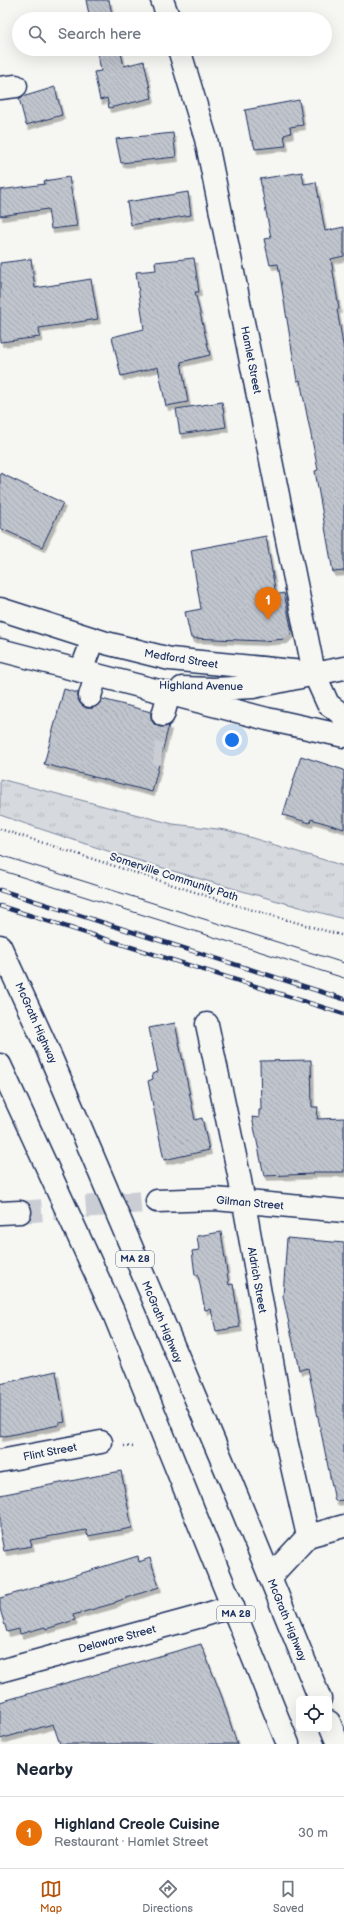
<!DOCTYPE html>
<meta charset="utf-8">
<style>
body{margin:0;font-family:"Balsamiq Sans",sans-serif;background:#f6f6f7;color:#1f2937}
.controls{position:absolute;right:12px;bottom:12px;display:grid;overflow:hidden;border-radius:6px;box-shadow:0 4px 16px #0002}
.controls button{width:36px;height:36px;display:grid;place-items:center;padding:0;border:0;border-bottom:1px solid #e0e1e3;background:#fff;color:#1f2937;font:20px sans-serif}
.you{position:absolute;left:232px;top:740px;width:14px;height:14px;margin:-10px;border:3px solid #fff;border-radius:50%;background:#1a73e8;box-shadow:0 0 0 6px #1a73e833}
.badge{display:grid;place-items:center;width:26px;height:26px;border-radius:50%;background:#b45309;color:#fff;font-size:13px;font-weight:700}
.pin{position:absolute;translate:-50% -33px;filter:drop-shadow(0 1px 2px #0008)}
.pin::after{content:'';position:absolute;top:21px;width:14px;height:12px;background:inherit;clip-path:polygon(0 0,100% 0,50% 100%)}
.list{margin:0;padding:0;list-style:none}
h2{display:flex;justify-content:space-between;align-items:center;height:52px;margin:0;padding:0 16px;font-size:17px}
h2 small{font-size:13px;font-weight:400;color:#747a83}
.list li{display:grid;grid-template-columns:26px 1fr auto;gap:12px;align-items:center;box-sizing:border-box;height:72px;padding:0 16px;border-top:1px solid #e0e1e3}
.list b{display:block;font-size:15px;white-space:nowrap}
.list p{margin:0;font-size:13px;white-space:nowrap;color:#747a83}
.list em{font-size:13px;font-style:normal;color:#747a83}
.icon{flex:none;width:22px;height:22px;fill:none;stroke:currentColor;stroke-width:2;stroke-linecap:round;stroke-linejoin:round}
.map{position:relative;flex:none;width:344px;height:1744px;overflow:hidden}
.search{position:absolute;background:#fff;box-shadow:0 4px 16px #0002;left:12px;right:12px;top:12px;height:44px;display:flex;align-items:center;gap:10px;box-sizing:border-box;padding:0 14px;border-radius:22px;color:#747a83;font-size:15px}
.sheet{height:124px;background:#fff}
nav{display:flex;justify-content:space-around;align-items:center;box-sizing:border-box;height:56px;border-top:1px solid #e0e1e3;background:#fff;font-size:11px;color:#747a83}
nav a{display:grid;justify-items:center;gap:2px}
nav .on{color:#b45309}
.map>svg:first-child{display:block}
.grass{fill:url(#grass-tufts);stroke:#78849e}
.building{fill:url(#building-back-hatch);stroke:#1b2f5e;filter:url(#shadow)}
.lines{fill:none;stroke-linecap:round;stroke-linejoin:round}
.minor-tunnel{stroke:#caced4;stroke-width:22;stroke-dasharray:22 11;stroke-linecap:butt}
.minor-casing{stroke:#1b2f5e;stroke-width:25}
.major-casing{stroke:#1b2f5e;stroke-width:25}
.highway-casing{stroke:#1b2f5e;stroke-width:25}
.path{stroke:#1b2f5e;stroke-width:2.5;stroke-dasharray:1 3;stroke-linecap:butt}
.minor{stroke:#f6f6f2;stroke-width:22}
.major{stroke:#f6f6f2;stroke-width:22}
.highway{stroke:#f6f6f2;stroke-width:22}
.tram{stroke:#1b2f5e;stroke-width:1}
.rail-casing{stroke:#1b2f5e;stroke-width:4.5}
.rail{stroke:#f6f6f2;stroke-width:3;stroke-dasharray:9;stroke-linecap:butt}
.labels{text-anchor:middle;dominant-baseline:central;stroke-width:4;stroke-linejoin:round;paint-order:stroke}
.shield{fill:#f6f6f2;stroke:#5d6b8a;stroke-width:1}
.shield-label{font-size:10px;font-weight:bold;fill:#1b2f5e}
.street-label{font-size:11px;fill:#1b2f5e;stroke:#f6f6f2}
</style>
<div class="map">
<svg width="344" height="1744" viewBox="0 0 344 1744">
<defs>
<pattern id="grass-tufts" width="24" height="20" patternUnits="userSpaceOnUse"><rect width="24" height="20" fill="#d6d9dd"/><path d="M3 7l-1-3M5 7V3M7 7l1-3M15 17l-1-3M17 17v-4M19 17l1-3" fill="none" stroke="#b7bbc0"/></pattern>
<pattern id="building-back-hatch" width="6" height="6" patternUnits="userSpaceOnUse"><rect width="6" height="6" fill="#c0c4cd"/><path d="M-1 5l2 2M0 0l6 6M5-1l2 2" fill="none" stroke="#a4a9b2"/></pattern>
<filter id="shadow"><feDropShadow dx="2.5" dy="4.5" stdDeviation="0" flood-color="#0004"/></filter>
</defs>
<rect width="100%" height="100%" fill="#f6f6f2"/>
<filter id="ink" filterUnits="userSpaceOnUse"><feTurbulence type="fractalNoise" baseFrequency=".025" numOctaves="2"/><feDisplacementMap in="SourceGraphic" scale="8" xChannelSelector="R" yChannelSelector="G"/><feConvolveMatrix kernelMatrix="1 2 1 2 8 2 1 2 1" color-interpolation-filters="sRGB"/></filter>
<g filter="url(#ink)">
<path class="grass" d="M0 779 173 824 226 830 344 866V919C228 888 113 855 0 815Z"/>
<path class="building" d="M86 0H109L113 19H90Z
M97 49H120L124 66 144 61 152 98 109 108 107 98 100 100 94 72 101 71Z
M55 87 62 115 26 125 19 98Z
M299 100 303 125 290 127 291 133 284 135 286 146 255 149 253 140 251 141 245 110Z
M173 133 176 157 121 163 116 139Z
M302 172 304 184 316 182 325 231 344 227V256L331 259 339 309H337L344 351V571L333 572 315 471 318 470 300 380 297 381 278 264 270 265 264 239 271 238 260 179Z
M69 177 77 226 51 229 48 209 0 216V190L45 184 44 181Z
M188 192 191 215 131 225 127 202Z
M194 258 199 292H195L210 355 181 362 188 402 166 406 158 367 121 376 112 337 144 329 136 272 156 270 155 262Z
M31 259 35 288 91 279 98 319 39 328 40 337 0 342V263Z
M222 402 226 427 180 434 176 409Z
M0 473 63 503 42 547 0 528Z
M266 536 276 595 284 593 292 632 285 639 263 641 191 638 185 612 201 609 191 550Z
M64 689 78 693V699L81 704 86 708H92L98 705 102 699 151 712V718L154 724 160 727 169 725 152 792 44 764Z
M301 756 344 770V829L311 819 310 823 283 815Z
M175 1023 195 1120 202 1118 209 1150 164 1160 148 1081 153 1079 152 1074 158 1072 149 1028Z
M311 1060 312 1107H318L317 1119 344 1118V1172H313V1174L264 1176 252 1117 259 1118V1110H261L260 1061Z
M221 1232 229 1285 233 1284 240 1327 216 1331 211 1309 205 1310 198 1275H195L192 1251 199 1250 197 1236Z
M287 1238 344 1243V1500L335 1501 308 1368 299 1370 283 1296Z
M56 1371 65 1422 59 1423V1425L0 1437V1384Z
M121 1471 132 1528 88 1536 86 1530 30 1540 32 1546 4 1551 0 1531V1495Z
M138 1556 139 1562 150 1558 159 1587 115 1602V1603L73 1615 75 1620 46 1629 45 1627 20 1634 19 1629 7 1632 0 1609V1598Z
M201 1644 222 1697 237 1744H60L53 1724 0 1739V1702Z"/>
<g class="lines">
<path class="minor-tunnel" d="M154 753 162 754
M20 1212 157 1201"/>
<g class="minor-casing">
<path id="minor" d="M162 0 169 19
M179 49 206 139 314 673
M0 88 16 86
M81 671 93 639
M90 696 96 676
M163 715 169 694
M207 1024 239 1175 286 1440 308 1536
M157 1201 215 1199 344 1211
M0 1213 20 1212
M0 1461 101 1442
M270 1577 308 1536 344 1526
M0 1671 198 1617 233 1606"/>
</g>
<g class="major-casing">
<path id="major" d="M0 609 106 643 170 659 314 673
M0 650 267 719 344 736
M314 673 328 704 344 716
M182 688 214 689 253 687 344 668"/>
</g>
<g class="highway-casing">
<path id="highway" d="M0 946 46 1046 229 1477 320 1699
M0 1065 112 1309 288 1744
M329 1722 338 1744"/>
</g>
<path class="path" d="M0 829 235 905 344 936
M124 1446 134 1447"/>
<use href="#minor" class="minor"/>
<use href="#major" class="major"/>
<use href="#highway" class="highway"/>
<path class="tram" d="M0 855 344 963
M0 870 344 978"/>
<g class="rail-casing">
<path id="rail" d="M0 890 344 999
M0 906 344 1014"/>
</g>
<use href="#rail" class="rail"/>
</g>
</g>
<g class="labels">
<g class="shield">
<rect x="116" y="1251" width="38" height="16" rx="3"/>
<rect x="217" y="1606" width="38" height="16" rx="3"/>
</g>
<g class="shield-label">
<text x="135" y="1259">MA 28</text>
<text x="236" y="1614">MA 28</text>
</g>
<g class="street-label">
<text transform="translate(251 360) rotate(79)">Hamlet Street</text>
<text transform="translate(181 659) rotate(9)">Medford Street</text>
<text transform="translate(201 686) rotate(1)">Highland Avenue</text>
<text transform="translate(174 877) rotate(18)">Somerville Community Path</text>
<text transform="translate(36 1023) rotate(66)">McGrath Highway</text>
<text transform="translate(250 1203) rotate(5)">Gilman Street</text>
<text transform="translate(257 1280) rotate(80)">Aldrich Street</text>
<text transform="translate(162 1322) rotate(67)">McGrath Highway</text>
<text transform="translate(50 1452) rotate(-11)">Flint Street</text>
<text transform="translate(287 1620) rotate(68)">McGrath Highway</text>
<text transform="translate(117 1639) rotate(-15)">Delaware Street</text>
</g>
</g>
</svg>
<div class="controls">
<button><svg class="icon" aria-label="locate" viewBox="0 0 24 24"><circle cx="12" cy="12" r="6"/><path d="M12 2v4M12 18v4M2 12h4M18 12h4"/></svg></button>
</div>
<div class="you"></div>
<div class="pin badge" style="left:268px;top:620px;background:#e8710a">1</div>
<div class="search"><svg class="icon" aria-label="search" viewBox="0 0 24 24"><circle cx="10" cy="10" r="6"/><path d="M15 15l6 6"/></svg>Search here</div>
</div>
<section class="sheet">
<h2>Nearby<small></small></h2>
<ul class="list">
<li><span class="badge" style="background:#e8710a">1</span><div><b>Highland Creole Cuisine</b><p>Restaurant · Hamlet Street</p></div><em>30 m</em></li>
</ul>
</section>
<nav>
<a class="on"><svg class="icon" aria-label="map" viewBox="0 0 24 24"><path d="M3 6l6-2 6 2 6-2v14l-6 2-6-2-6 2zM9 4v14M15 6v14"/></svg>Map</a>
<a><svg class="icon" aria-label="directions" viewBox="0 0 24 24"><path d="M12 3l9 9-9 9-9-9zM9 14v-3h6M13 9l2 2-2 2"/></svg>Directions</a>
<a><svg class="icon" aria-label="saved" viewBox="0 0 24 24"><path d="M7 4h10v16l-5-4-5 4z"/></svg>Saved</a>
</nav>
